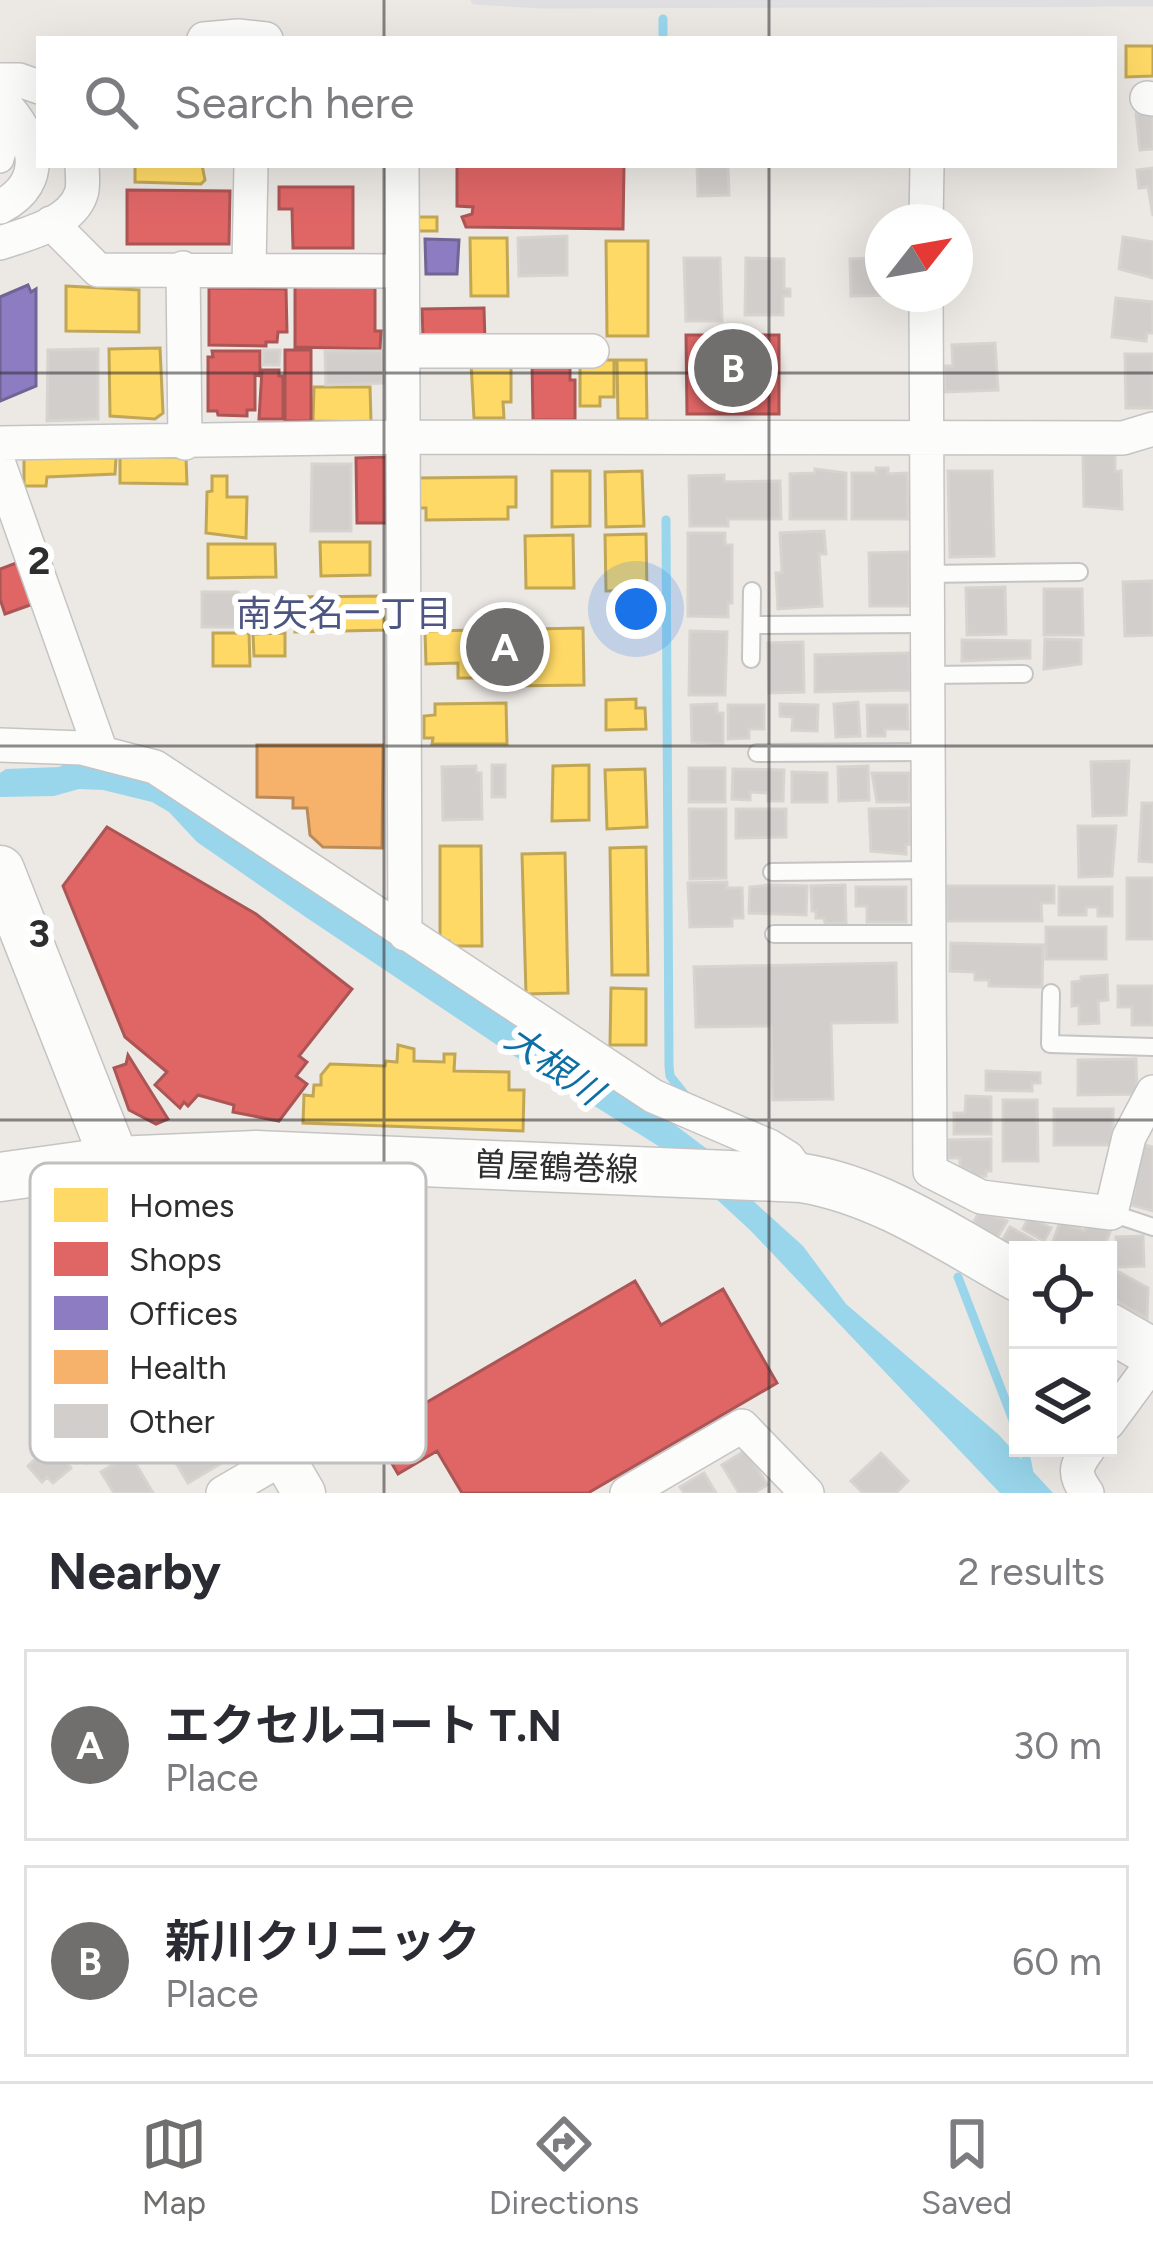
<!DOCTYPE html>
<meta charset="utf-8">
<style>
body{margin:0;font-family:Figtree,"Noto Sans JP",sans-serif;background:#f7f7f7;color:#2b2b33}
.controls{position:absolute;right:36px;bottom:36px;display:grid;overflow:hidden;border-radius:0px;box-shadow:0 12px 48px #0002}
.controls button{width:108px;height:108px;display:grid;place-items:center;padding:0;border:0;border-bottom:3px solid #e1e1e2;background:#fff;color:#2b2b33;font:60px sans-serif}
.compass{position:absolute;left:865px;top:204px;width:108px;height:108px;border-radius:50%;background:#fff;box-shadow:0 12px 48px #0002;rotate:59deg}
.you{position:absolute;left:636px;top:609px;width:42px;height:42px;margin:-30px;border:9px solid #fff;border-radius:50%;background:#1a73e8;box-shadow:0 0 0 18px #1a73e833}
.badge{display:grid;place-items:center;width:78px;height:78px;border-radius:50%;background:#706f6e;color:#fff;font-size:39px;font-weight:700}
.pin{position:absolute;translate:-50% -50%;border:6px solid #fff;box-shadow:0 3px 12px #0006}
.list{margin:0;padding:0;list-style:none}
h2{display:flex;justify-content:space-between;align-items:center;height:156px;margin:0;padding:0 48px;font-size:51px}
h2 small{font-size:39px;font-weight:400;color:#7c7c81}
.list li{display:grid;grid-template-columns:78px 1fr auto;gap:36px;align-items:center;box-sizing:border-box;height:192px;margin:0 24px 24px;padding:0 24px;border:3px solid #e1e1e2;border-radius:0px}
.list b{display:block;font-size:45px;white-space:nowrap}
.list p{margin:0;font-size:39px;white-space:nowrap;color:#7c7c81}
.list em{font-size:39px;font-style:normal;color:#7c7c81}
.icon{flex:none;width:66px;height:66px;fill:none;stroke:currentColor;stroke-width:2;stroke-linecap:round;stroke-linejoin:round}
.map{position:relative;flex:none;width:1153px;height:1493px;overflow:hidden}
.search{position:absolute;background:#fff;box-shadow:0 12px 48px #0002;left:36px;right:36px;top:36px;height:132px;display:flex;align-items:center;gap:30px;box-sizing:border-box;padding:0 42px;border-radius:0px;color:#7c7c81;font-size:45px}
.sheet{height:588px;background:#fff}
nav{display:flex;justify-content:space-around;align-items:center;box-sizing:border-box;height:168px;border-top:3px solid #e1e1e2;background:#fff;font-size:33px;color:#7c7c81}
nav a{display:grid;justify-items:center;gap:6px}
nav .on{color:#706f6e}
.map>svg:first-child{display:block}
.water{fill:#99d6ec}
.homes{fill:#ffd966;stroke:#c0a655;stroke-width:3}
.shops{fill:#e06666;stroke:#ab5555;stroke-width:3}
.offices{fill:#8e7cc3;stroke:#716596;stroke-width:3}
.health{fill:#f6b26b;stroke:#ba8a59;stroke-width:3}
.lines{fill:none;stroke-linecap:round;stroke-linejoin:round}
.stream{stroke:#99d6ec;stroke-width:9}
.building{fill:#d1cecb;stroke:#d7d4d0;stroke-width:3}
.service-casing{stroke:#c5c4c5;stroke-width:20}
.pedestrian-casing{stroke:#c5c4c5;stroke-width:30}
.minor-casing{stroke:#c5c4c5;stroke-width:36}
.tertiary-casing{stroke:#c5c4c5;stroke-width:45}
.secondary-casing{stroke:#c5c4c5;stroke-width:51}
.service{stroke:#fcfcfb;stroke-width:16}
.pedestrian{stroke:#fcfcfb;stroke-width:27}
.minor{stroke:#fcfcfb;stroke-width:33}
.tertiary{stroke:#fcfcfb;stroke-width:42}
.secondary{stroke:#fcfcfb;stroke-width:48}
.rail{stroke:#dfdfe1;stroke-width:9}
.grid{fill:none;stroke:#2e2e2e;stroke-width:3;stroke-opacity:0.55}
.labels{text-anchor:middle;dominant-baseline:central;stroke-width:12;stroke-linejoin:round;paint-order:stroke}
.street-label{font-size:33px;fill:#2e2e2e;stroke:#fff}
.neighbourhood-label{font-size:36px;fill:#4d5680;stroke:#fff}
.water-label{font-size:36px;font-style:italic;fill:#0d6fa3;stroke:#fff}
.key{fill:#fff;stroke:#c0c0c0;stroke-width:3}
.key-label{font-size:33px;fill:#2e2e2e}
.grid-label{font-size:39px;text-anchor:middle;font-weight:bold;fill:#2e2e2e;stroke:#fff;stroke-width:12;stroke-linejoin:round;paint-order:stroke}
</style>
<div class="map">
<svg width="1153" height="1493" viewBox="0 0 1153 1493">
<rect width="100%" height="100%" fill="#ece8e4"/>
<path class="water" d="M75 759 161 784 642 1100 707 1149 730 1180 803 1246 846 1304 998 1434 1053 1493H1000L750 1230 660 1147 497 1045 307 918 197 842 169 812 152 802 103 790 79 789 54 796 0 797V773L6 769 59 767Z"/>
<path class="homes" d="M1126 46H1153V76L1126 77Z
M135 165H202L205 180 201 184 135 182Z
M416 217H437V231H416Z
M470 238H507L508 296H471Z
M606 241H648V336H607Z
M66 286 139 290V332L66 331Z
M160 348 163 413 155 419 110 416 109 349Z
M580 360H614V397H600V406H580Z
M617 360H646L647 419H618Z
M471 363 511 364V402H503L504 418H474Z
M314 387H370L371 422 313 421Z
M24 456 116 458 115 474 47 477 46 486H24Z
M120 457H186L187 484 120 483Z
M552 471H590V526L552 527Z
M642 471 644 526 606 527 605 472Z
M212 476H227V497H247L246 538 206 533 207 492 212 491Z
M516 477V507H508V519L426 520V508H419L418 478Z
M646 534 647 590 606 591 605 535Z
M573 535 574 588H526L525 536Z
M320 542H370V575L321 576Z
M208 544H275L276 577 208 578Z
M388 596V630L295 632 294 597Z
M583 628 584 685 508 686V678H458V663L426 664 425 631Z
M213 633H249L250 666H213Z
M285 633V656H254L253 634Z
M636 699V708H645L646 729 606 730V700Z
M506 703 507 744H432L433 738H424V716L435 715V704Z
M589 765V820L552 821 553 766Z
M645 769 647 827 607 829 605 770Z
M440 846H481L482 946H449V941H440Z
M646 847 648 975H612L610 848Z
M565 853 568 993 526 994 522 854Z
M611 988 646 989V1045H610Z
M398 1045 414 1049V1061L444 1062V1054H455L454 1071 509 1072V1090H524L523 1131 303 1123 304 1095 313 1096 314 1085H321V1075L330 1064 385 1066 386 1061 397 1062Z"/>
<path class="shops" d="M472 165H624L623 229 466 227 462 217 472 214 473 207 457 206V167Z
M279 187H353V248H293L292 209H279Z
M127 190 230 191 229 244H127Z
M295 286 375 287V331H381L380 349 295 347Z
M209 288 286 289 287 332H278L277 342H266V346L209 345Z
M484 308 485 343 423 337 422 309Z
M686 335H779V414H687Z
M285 350H311V421H285Z
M212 351H260V376L255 375V410H247V416L218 415 217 411H208V357H213Z
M532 361 570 367V380H575V420H533Z
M262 370H279V376H283V419H259Z
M387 457V523H357L356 458Z
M19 562 33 604 5 614 0 599V569Z
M107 827 256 914 352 989 299 1056 307 1062 296 1076 307 1084 279 1121 233 1112 234 1105 198 1095 188 1106 184 1102 180 1108 155 1085 167 1072 125 1037 63 886Z
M128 1055 168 1119 156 1124 129 1110 114 1068 126 1064Z
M635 1281 661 1325 723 1289 777 1383 588 1493H462L437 1451 398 1474 374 1433Z"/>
<path class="offices" d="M425 239 459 240 457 274H426Z
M28 285 31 292 36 289V386L0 401V297Z"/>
<path class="health" d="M257 745H383L382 848 323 847 310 835 307 808H293V798L257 797Z"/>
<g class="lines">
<path class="stream" d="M663 19V35
M666 520 669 1066 670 1076 686 1096
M958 1277 1018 1433
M1024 1448 1033 1493"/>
</g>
<path class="building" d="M1153 113V149L1140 150 1136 114Z
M697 165H728L729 195 698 196Z
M1153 168V216L1148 187 1139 188 1137 170Z
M567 236V275L519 276 518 238Z
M1123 237 1153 242V278L1119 269Z
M684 258H720L722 321H686Z
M746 258 784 259V289H790V296H783V315H745Z
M883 258V294L898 295 851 296 850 259Z
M1116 298 1152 302 1153 333H1147L1146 341 1112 337Z
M995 343 998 390 945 392 944 366H953L952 345Z
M98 349V419L47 421 48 350Z
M263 350H280L279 365H263Z
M325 351H382L383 383 326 385Z
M1125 354H1153V408H1126Z
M1115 453V472L1121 471 1122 509 1084 506 1083 454Z
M312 464H351V531H311Z
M876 468H888V474L907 473 908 519H852V473H876Z
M815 469 846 473V519H790V474L815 473Z
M948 471H992L994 556 950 557Z
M724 475V482L780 481 781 519H728V526H690L689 476Z
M824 531 826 554H819L822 606 778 609 776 573H782L780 533Z
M688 533H725V545H732V603H728V617L688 616Z
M909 552V606H870L869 553Z
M1153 581V635L1125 636 1123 582Z
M1005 587 1006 634 967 635 966 588Z
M1044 589H1082L1083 635H1044Z
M202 592H238L243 597V627H202Z
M255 596H289V624L260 627 261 617H255Z
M690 631 727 632 725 695H689Z
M1045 639 1081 640V664L1044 669Z
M962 640 1030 641V658L962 661Z
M803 642 804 692 769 693 768 643Z
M909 653 911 690 815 692V655Z
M858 702 860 736 836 737 834 704Z
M717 704V713H723V744L692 742 691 705Z
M780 704 818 705 817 731 792 730 793 717 780 716Z
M728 705H764V729H749V738L728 739Z
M867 705H907L908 729H885V736H868Z
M1129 761 1126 815 1093 816 1091 762Z
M492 765H505V797H492Z
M476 766V773H481L482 819 443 820 442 767Z
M868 766 869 800 839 801 838 767Z
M689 768H725V802H689Z
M733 769 784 770 783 801H768V793L750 792V800L732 799Z
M792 772 827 773V802H792Z
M872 773H909V802H877Z
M1142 803H1153V862L1139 861Z
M909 808 910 844 906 845V854L871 851 869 809Z
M689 809H726V878L690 879Z
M736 809H786V837L736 838Z
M1078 826H1116L1112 876 1079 877Z
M1127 878H1153V939H1127Z
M727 882V888H742L743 918H732V926L690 927 688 883Z
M771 885 807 886 806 915 749 913 750 887Z
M845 885 846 923H825L824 918H816V911H812L811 886Z
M947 886H1054V903H1041L1042 921H947Z
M856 887H906V922H867V906H856Z
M1059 887H1112V916H1098V907H1086V915H1059Z
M1046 927H1106V959H1046Z
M951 943 1043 945 1042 987 989 986V980H975V972L950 971Z
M896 963 897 1022 831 1023 833 1099 773 1100 771 1026 696 1027 694 967Z
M1107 975 1108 1000 1098 1001 1099 1023 1079 1024V1005L1072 1006V982L1081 981V977Z
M1118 986H1153V1025H1132V1007H1118Z
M1136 1059 1137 1094 1078 1095V1060Z
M986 1071 1040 1073V1083H1032V1091L986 1090Z
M966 1096 991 1097V1134H954V1113H965Z
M1003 1100H1037L1038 1161H1003Z
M1054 1109H1113V1145H1054Z
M991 1139V1171H986V1176H970V1170H960V1158H949L948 1140Z
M1141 1144 1153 1147V1211L1131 1205 1135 1189 1129 1188Z
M980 1211 1007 1221 997 1238 973 1223Z
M1029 1217 1051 1228 1044 1241 1023 1229Z
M1088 1220 1111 1229 1103 1250H1050L1060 1222 1085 1231Z
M1010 1227 1042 1245 1039 1250H1018L1002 1241Z
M1143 1236 1144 1266 1117 1267 1116 1237Z
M1108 1266 1148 1288 1147 1318 1108 1296Z
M197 1388 237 1454 188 1483 149 1418Z
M58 1437 67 1447 59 1454 71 1468 53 1483 47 1477 42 1482 28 1466Z
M87 1439 90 1443 97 1439 105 1452 87 1463 84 1459 77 1463 68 1450Z
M746 1450 767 1485 754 1493H739L722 1465Z
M881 1453 908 1481 896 1493H863L851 1481Z
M130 1454 153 1493H114L101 1472Z
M704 1473 716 1493H684L680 1487Z"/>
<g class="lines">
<g class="service-casing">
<path id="service" d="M926 574 1079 572
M753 625 927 624
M751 659 752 591
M927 675 1024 674
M757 753 927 752
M772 872 930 870
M774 934H930
M1051 993 1050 1044 1153 1047
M1111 1213 1153 1227"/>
</g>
<g class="pedestrian-casing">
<path id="pedestrian" d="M0 124 5 141 0 159"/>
</g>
<g class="minor-casing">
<path id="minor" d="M204 39 238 36 266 39
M0 80H19L39 87
M1147 98 1153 99
M0 99C33 134 52 180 0 207
M402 165 405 934
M926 222 927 165
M51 223 98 270 401 271
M0 243C26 234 71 224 81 194 84 186 82 173 82 165
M249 267 251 165
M183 268 185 443
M926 294 930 1171 981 1197 1111 1213 1129 1137 1153 1092
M404 351H592
M0 443 403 437 1123 438 1153 429
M0 467 101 752
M0 745 82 748 155 767 653 1096 769 1146 788 1158 802 1178
M1108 1423 1153 1362
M223 1493 283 1458
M627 1493 742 1426 807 1493
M1087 1493C1073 1473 1075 1467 1089 1448"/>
</g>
<g class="tertiary-casing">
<path id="tertiary" d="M115 1161 138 1209 304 1493"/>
</g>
<g class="secondary-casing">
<path id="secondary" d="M0 870 115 1161
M0 1177 115 1161 256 1155 802 1178C881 1191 948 1238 1018 1277
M1108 1327 1153 1353"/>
</g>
<use href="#service" class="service"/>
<use href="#pedestrian" class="pedestrian"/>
<use href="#minor" class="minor"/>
<use href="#tertiary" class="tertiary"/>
<use href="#secondary" class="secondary"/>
<path class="rail" d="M475 0 543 4 1153 2"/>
</g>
<path class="grid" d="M384 0V39M769 0V39M384 165V1493M769 165V1493M0 373H1153M0 746H1153M0 1120H1153"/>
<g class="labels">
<g class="street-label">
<text transform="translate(556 1167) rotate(2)">曽屋鶴巻線</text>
</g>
<g class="neighbourhood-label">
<text x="344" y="613">南矢名一丁目</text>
</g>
<g class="water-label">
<text transform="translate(554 1065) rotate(35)">大根川</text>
</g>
</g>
<rect x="30" y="1163" width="396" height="300" rx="18" class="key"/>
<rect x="54" y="1188" width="54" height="34" fill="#ffd966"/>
<rect x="54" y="1242" width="54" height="34" fill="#e06666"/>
<rect x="54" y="1296" width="54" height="34" fill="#8e7cc3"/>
<rect x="54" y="1350" width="54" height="34" fill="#f6b26b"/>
<rect x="54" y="1404" width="54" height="34" fill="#d1cecb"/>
<g class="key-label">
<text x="129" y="1217">Homes</text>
<text x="129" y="1271">Shops</text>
<text x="129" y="1325">Offices</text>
<text x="129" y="1379">Health</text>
<text x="129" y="1433">Other</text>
</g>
<g class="grid-label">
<text x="39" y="574">2</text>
<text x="39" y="947">3</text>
</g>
</svg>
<div class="controls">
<button><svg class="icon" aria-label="locate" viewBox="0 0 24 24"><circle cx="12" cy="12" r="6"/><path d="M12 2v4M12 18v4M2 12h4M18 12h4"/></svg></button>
<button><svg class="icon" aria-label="layers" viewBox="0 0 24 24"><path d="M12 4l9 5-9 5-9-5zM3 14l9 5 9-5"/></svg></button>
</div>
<svg class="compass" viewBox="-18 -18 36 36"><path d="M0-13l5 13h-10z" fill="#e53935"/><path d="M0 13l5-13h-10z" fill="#7c7c81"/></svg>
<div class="you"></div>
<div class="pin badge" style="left:505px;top:647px">A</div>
<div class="pin badge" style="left:733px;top:368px">B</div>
<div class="search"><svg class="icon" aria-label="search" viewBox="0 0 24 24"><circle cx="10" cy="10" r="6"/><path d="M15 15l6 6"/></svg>Search here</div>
</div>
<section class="sheet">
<h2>Nearby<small>2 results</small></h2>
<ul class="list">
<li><span class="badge">A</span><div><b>エクセルコート T.N</b><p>Place</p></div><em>30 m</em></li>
<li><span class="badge">B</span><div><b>新川クリニック</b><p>Place</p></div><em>60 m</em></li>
</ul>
</section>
<nav>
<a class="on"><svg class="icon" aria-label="map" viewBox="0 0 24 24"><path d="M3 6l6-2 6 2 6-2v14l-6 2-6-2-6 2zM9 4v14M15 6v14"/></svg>Map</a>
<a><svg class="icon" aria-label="directions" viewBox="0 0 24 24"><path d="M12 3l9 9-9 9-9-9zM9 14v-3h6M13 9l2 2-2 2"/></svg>Directions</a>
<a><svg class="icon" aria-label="saved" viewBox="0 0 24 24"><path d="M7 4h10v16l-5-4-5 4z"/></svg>Saved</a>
</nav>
